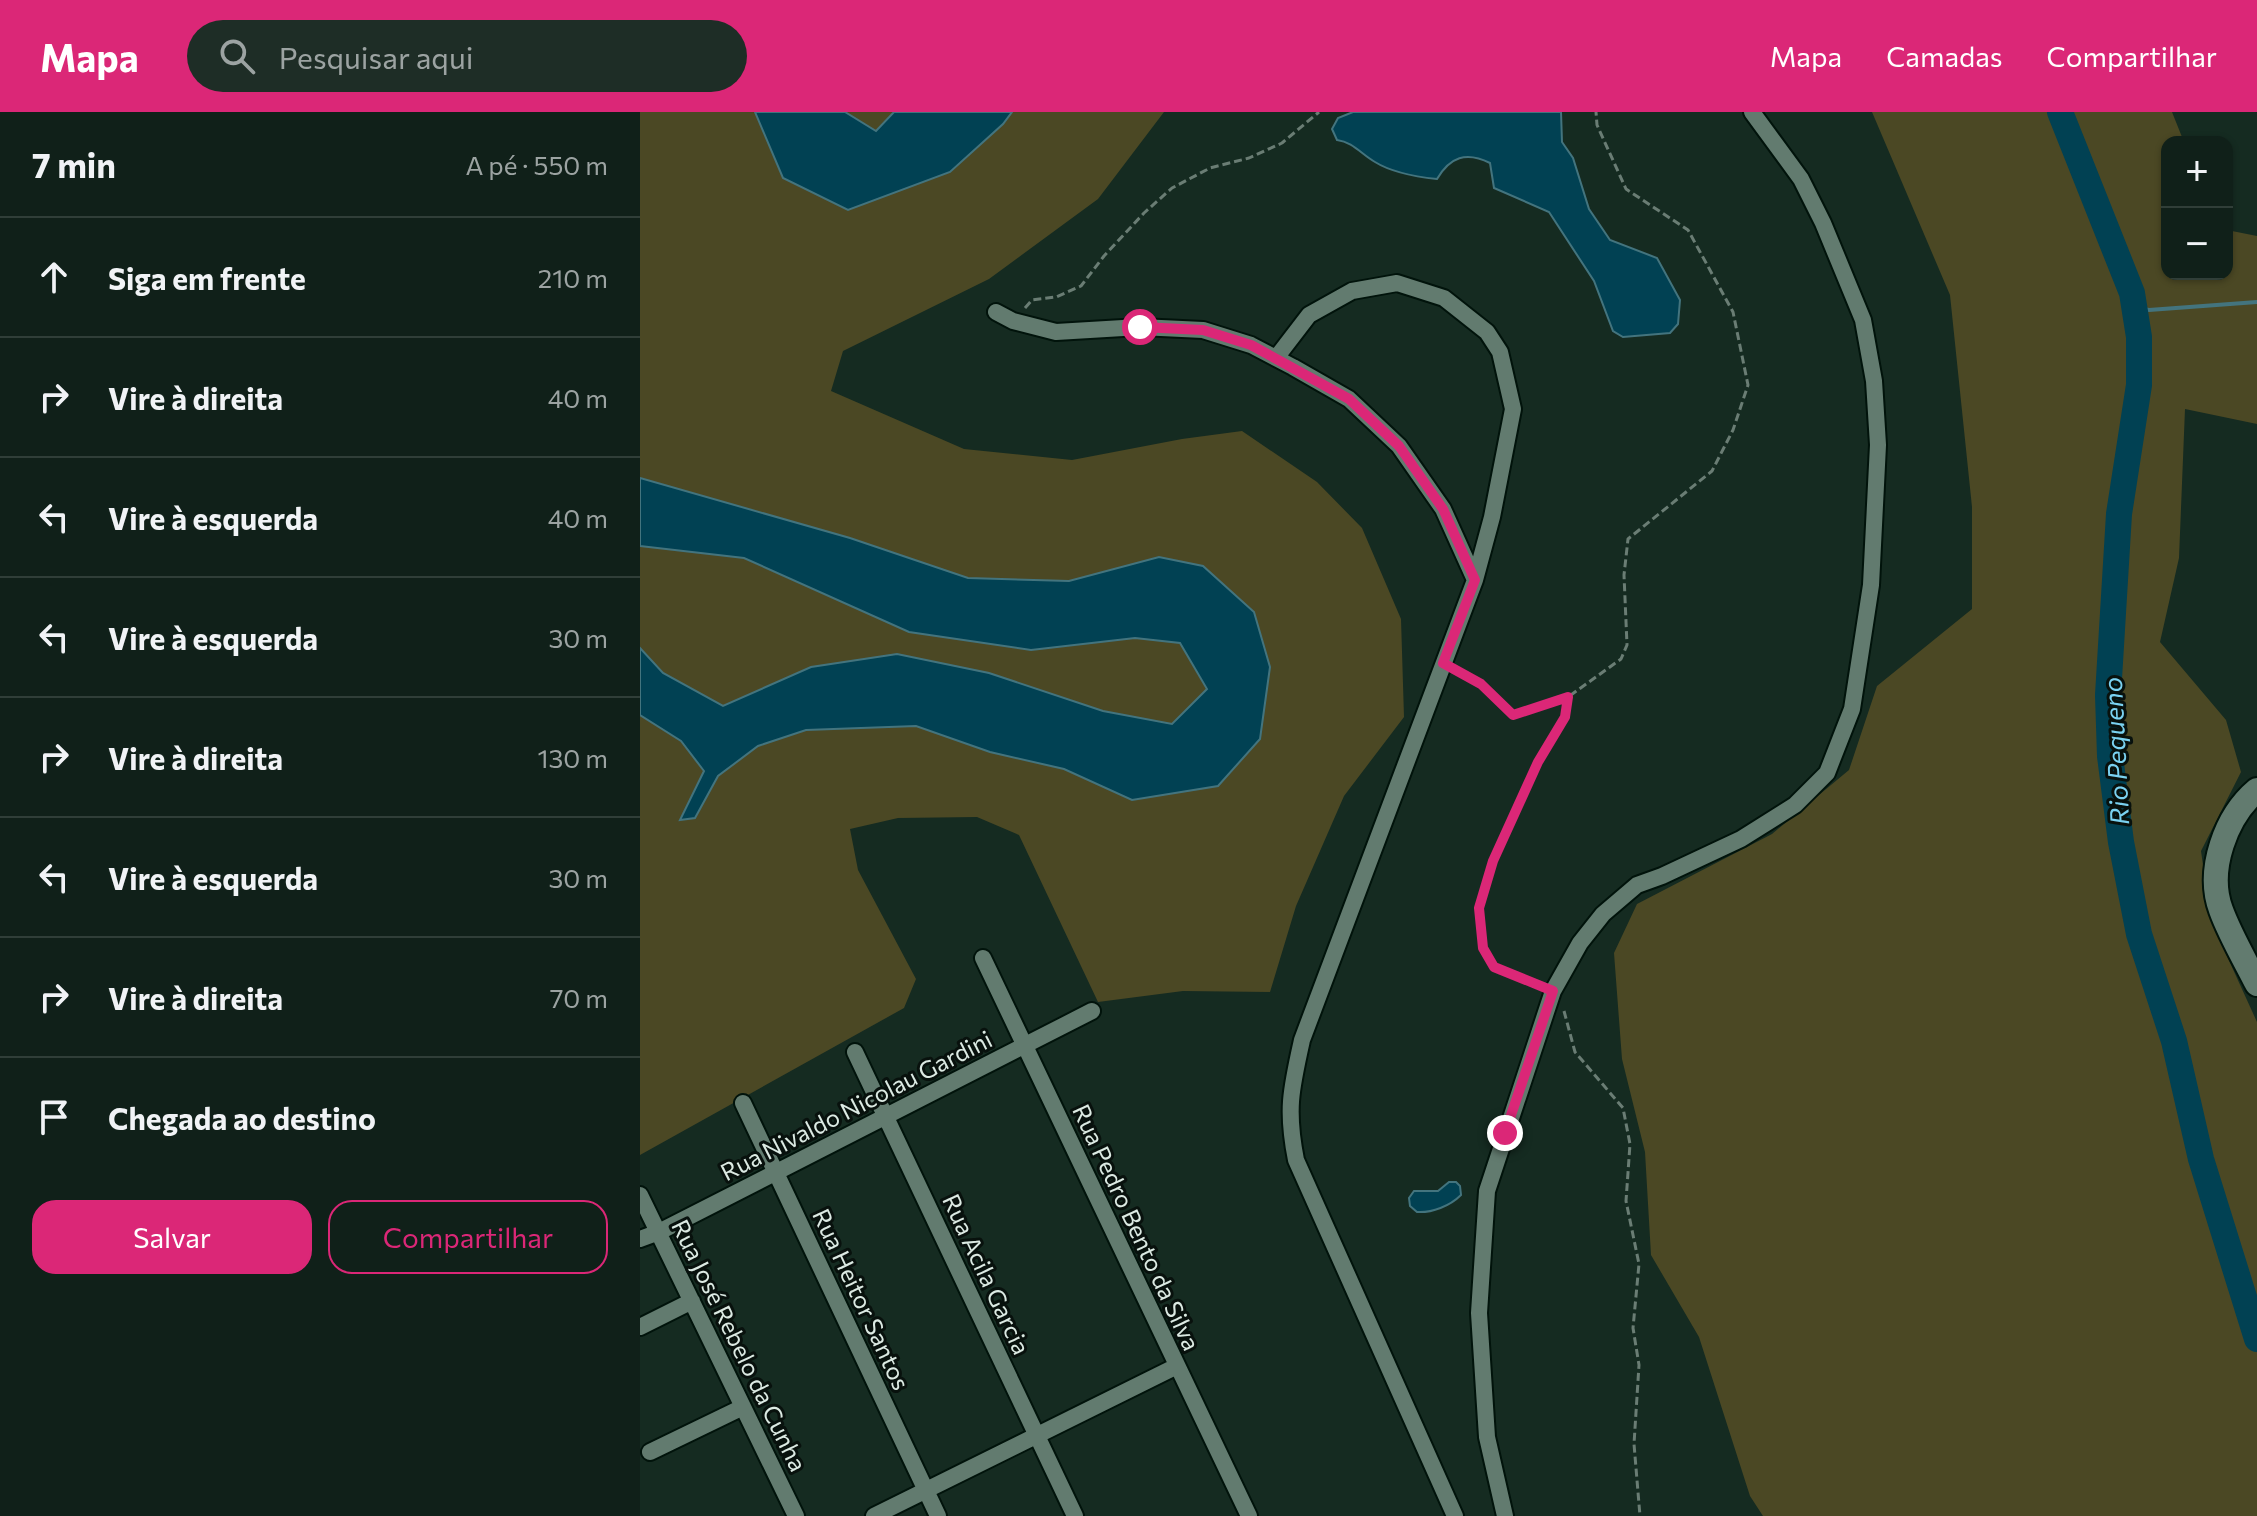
<!DOCTYPE html>
<html lang="pt">
<meta charset="utf-8">
<style>
body{margin:0;font-family:Commissioner,sans-serif;background:#1e2d26;color:#f1f3f6}
.controls{position:absolute;right:24px;top:24px;display:grid;overflow:hidden;border-radius:16px;box-shadow:0 2px 6px #0004}
.controls button{width:72px;height:72px;display:grid;place-items:center;padding:0;border:0;border-bottom:2px solid #303e38;background:#102019;color:#f1f3f6;font:40px sans-serif}
.stop{position:absolute;width:24px;height:24px;margin:-18px;border:6px solid #db2777;border-radius:50%;background:#fff}
.stop.end{background:#db2777;border-color:#fff;box-shadow:0 2px 8px #0008}
.list{margin:0;padding:0;list-style:none}
h2{display:flex;justify-content:space-between;align-items:center;height:104px;margin:0;padding:0 32px;font-size:34px}
h2 small{font-size:26px;font-weight:400;color:#9ca3a2}
.list li{display:grid;grid-template-columns:52px 1fr auto;gap:24px;align-items:center;box-sizing:border-box;height:120px;padding:0 32px;border-top:2px solid #303e38}
.list b{display:block;font-size:30px;white-space:nowrap}
.list em{font-size:26px;font-style:normal;color:#9ca3a2}
.actions{display:flex;gap:16px;padding:24px 32px}
.actions a{flex:1;padding:18px 0;border:2px solid #db2777;border-radius:24px;text-align:center;font-size:28px;color:#db2777}
.actions .main{background:#db2777;color:#fff}
.icon{flex:none;width:44px;height:44px;fill:none;stroke:currentColor;stroke-width:2;stroke-linecap:round;stroke-linejoin:round}
.map{position:relative;flex:none;width:1617px;height:1404px;overflow:hidden}
header{display:flex;align-items:center;gap:48px;box-sizing:border-box;height:112px;padding:0 40px;background:#db2777;color:#fff}
header strong{font-size:38px}
nav{display:flex;gap:44px;margin-inline-start:auto;font-size:28px}
.search{width:560px;height:72px;background:#1e2d26;display:flex;align-items:center;gap:20px;box-sizing:border-box;padding:0 28px;border-radius:44px;color:#9ca3a2;font-size:30px}
main{display:flex}
aside{flex:1;background:#102019}
.map>svg:first-child{display:block}
.green{fill:#4b4824}
.water{fill:#014153;stroke:#43747e;stroke-width:2}
.lines{fill:none;stroke-linecap:round;stroke-linejoin:round}
.stream{stroke:#43747e;stroke-width:4}
.river{stroke:#014153;stroke-width:26}
.street-casing{stroke:#01130b;stroke-width:20}
.secondary-casing{stroke:#01130b;stroke-width:28}
.path{stroke:#6a7d74;stroke-width:3;stroke-dasharray:8 4;stroke-linecap:butt}
.street{stroke:#627b6f;stroke-width:16}
.secondary{stroke:#627b6f;stroke-width:24}
.route{stroke:#db2777;stroke-width:10}
.labels{text-anchor:middle;dominant-baseline:central;stroke-width:6;stroke-linejoin:round;paint-order:stroke}
.street-label{font-size:24px;fill:#dceae3;stroke:#08110d}
.water-label{font-size:26px;font-style:italic;fill:#7ad2f1;stroke:#08110d}
</style>
<header>
<strong>Mapa</strong>
<div class="search"><svg class="icon" aria-label="search" viewBox="0 0 24 24"><circle cx="10" cy="10" r="6"/><path d="M15 15l6 6"/></svg>Pesquisar aqui</div>
<nav><a>Mapa</a><a>Camadas</a><a>Compartilhar</a></nav>
</header>
<main>
<aside>
<h2>7 min<small>A pé · 550 m</small></h2>
<ul class="list">
<li><svg class="icon" aria-label="ahead" viewBox="0 0 24 24"><path d="M12 20V5M6 11l6-6 6 6"/></svg><div><b>Siga em frente</b></div><em>210 m</em></li>
<li><svg class="icon" aria-label="right" viewBox="0 0 24 24"><path d="M7 20v-9h11M14 6l5 5-5 5"/></svg><div><b>Vire à direita</b></div><em>40 m</em></li>
<li><svg class="icon" aria-label="left" viewBox="0 0 24 24"><path d="M17 20v-9H6M10 6l-5 5 5 5"/></svg><div><b>Vire à esquerda</b></div><em>40 m</em></li>
<li><svg class="icon" aria-label="left" viewBox="0 0 24 24"><path d="M17 20v-9H6M10 6l-5 5 5 5"/></svg><div><b>Vire à esquerda</b></div><em>30 m</em></li>
<li><svg class="icon" aria-label="right" viewBox="0 0 24 24"><path d="M7 20v-9h11M14 6l5 5-5 5"/></svg><div><b>Vire à direita</b></div><em>130 m</em></li>
<li><svg class="icon" aria-label="left" viewBox="0 0 24 24"><path d="M17 20v-9H6M10 6l-5 5 5 5"/></svg><div><b>Vire à esquerda</b></div><em>30 m</em></li>
<li><svg class="icon" aria-label="right" viewBox="0 0 24 24"><path d="M7 20v-9h11M14 6l5 5-5 5"/></svg><div><b>Vire à direita</b></div><em>70 m</em></li>
<li><svg class="icon" aria-label="arrive" viewBox="0 0 24 24"><path d="M6 21V4h12l-3 4 3 4H6"/></svg><div><b>Chegada ao destino</b></div></li>
</ul>
<div class="actions"><a class="main">Salvar</a><a>Compartilhar</a></div>
</aside>
<div class="map">
<svg width="1617" height="1404" viewBox="0 0 1617 1404">
<rect width="100%" height="100%" fill="#152b21"/>
<path class="green" d="M0 0H115L144 66 363 12 372 0H524L458 87 349 167 203 239 191 279 324 337 432 348 542 327 602 319 677 370 722 416 761 507 764 605 704 684 656 794 630 880 543 879 458 890 379 723 337 705 258 706 210 717 218 758 276 867 264 896 0 1043V603L41 629 64 659 40 707 55 706 78 664 118 634 166 618 276 614 350 640 424 657 492 688 620 627 519 445 429 469 328 466 210 426 0 366Z
M205 0H254L236 19Z
M1232 0H1532L1544 30H1527V162H1587V118L1617 124V312L1545 297 1539 446 1520 530 1586 608 1601 660 1561 739 1571 809 1617 910V1404H1123L1110 1384 1059 1225 1011 1143 1005 1040 982 947 974 841 997 792 1132 722 1209 658 1237 574 1332 497V395L1310 183Z
M0 434 103 446 269 520 391 538 495 526 541 531 567 577 532 612 463 599 349 561 257 542 171 555 83 594 23 561 0 536Z"/>
<path class="water" d="M115 0H205L236 19 254 0H372L363 12 310 60 208 98 143 66Z
M713 0H921L922 30 933 46 949 97 970 128 1017 146 1040 188 1038 212 1030 221 983 225 973 219 954 169 909 100 854 76 850 51C826 39 810 45 797 67 778 65 751 60 735 50 721 42 713 30 697 28L692 17 698 6Z
M0 366 210 426 328 466 429 469 519 445 563 454 614 500 630 555 620 627 578 674 492 688 424 657 350 640 276 614 166 618 118 634 78 664 55 706 40 708 64 659 41 629 0 603V536L23 561 83 594 171 555 257 542 349 561 463 599 532 612 567 577 540 531 495 526 391 538 269 520 104 446 0 434Z
M809 1070H816L820 1074 821 1083C810 1094 792 1101 777 1100L770 1094 769 1086 774 1079H798Z"/>
<g class="lines">
<path class="stream" d="M1494 195 1509 198 1617 190"/>
<path class="river" d="M1420 0 1492 181 1499 225V273L1479 402 1468 583 1470 644 1481 730 1499 822 1534 929 1561 1047 1617 1227"/>
<g class="street-casing">
<path id="street" d="M356 200 373 209 416 220 500 215 563 218 611 233 653 255 709 287 759 334 803 397 835 468
M636 246 669 203 712 179 757 171 804 186 847 220 860 240 873 297 852 405 835 468 662 928C651 977 646 998 656 1048L815 1404
M343 846 609 1404
M215 940 435 1404
M103 991 298 1404
M0 1083 156 1404
M0 1127 19 1120 452 899
M0 1215 52 1189
M10 1340 103 1295
M234 1404 537 1254
M865 1404 847 1325 839 1201 847 1079 913 879 940 831 963 802 997 773 1022 764 1101 727 1155 693 1187 661 1212 597 1231 473 1238 333 1234 269 1223 208 1183 111 1161 67 1112 0"/>
</g>
<g class="secondary-casing">
<path id="secondary" d="M1617 678C1586 704 1566 758 1581 798 1590 823 1605 848 1617 872"/>
</g>
<path class="path" d="M385 196 392 188 416 185 441 174 464 144 504 101 532 76 570 56 609 46 642 31 679 0
M817 559 841 572 873 603 928 585 981 547 987 533 984 463 988 427 1072 359 1093 318 1108 273 1093 200 1048 118 986 77 957 13 956 0
M901 874 854 855 843 836 839 796 853 749 898 650 925 605 928 585
M924 899 935 940 983 996 990 1032 986 1089 999 1152 993 1216 999 1253 994 1332 1000 1404"/>
<use href="#street" class="street"/>
<use href="#secondary" class="secondary"/>
</g>
<g class="lines">
<path class="route" d="M500 215 563 218 611 233 709 287 759 334 803 397 835 468 803 551 841 572 873 603 928 585 925 605 898 650 853 749 839 796 843 836 854 855 913 879 865 1021"/>
</g>
<g class="labels">
<g class="street-label">
<text transform="translate(216 993) rotate(-27)">Rua Nivaldo Nicolau Gardini</text>
<text transform="translate(497 1115) rotate(65)">Rua Pedro Bento da Silva</text>
<text transform="translate(347 1162) rotate(65)">Rua Acila Garcia</text>
<text transform="translate(222 1187) rotate(65)">Rua Heitor Santos</text>
<text transform="translate(100 1233) rotate(64)">Rua José Rebelo da Cunha</text>
</g>
<g class="water-label">
<text transform="translate(1475 639) rotate(-93)">Rio Pequeno</text>
</g>
</g>
</svg>
<div class="controls">
<button>+</button>
<button>−</button>
</div>
<div class="stop" style="left:500px;top:215px"></div>
<div class="stop end" style="left:865px;top:1021px"></div>
</div>
</main>
